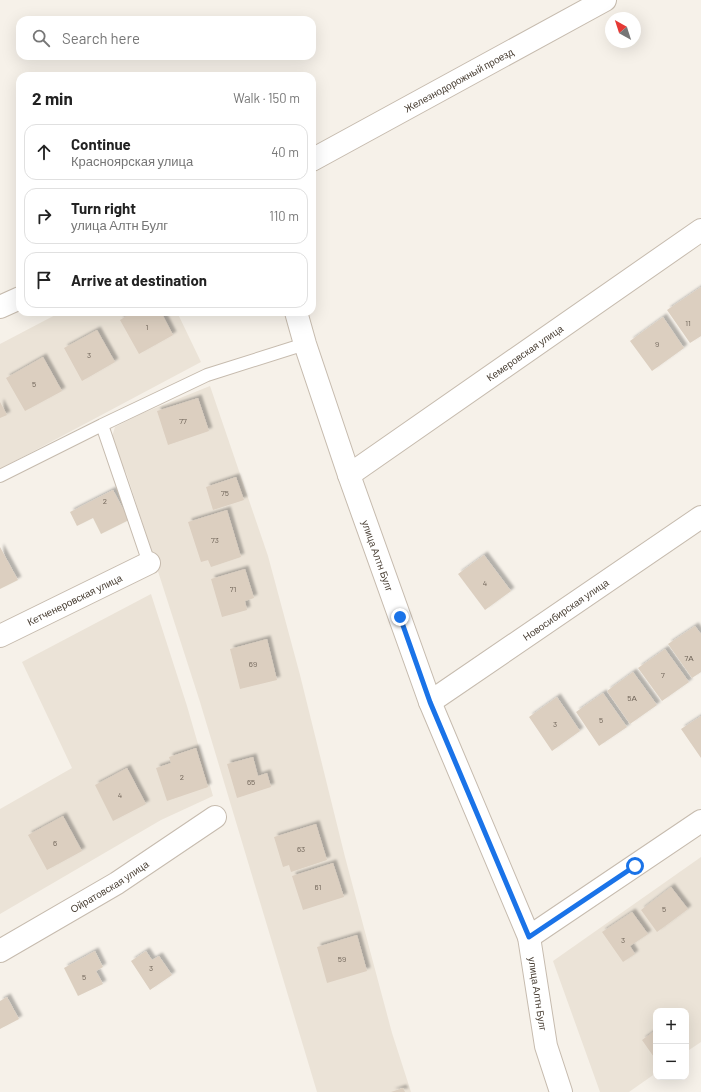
<!DOCTYPE html>
<meta charset="utf-8">
<style>
body{margin:0;font-family:Barlow,sans-serif;background:#f2f2f2;color:#222}
.controls{position:absolute;right:12px;bottom:12px;display:grid;overflow:hidden;border-radius:8px;box-shadow:0 4px 16px #0002}
.controls button{width:36px;height:36px;display:grid;place-items:center;padding:0;border:0;border-bottom:1px solid #e0e0e0;background:#fff;color:#222;font:20px sans-serif}
.compass{position:absolute;left:605px;top:12px;width:36px;height:36px;border-radius:50%;background:#fff;box-shadow:0 4px 16px #0002;rotate:321deg}
.stop{position:absolute;width:12px;height:12px;margin:-9px;border:3px solid #1a73e8;border-radius:50%;background:#fff}
.stop.end{background:#1a73e8;border-color:#fff;box-shadow:0 1px 4px #0008}
.list{margin:0;padding:0;list-style:none}
h2{display:flex;justify-content:space-between;align-items:center;height:52px;margin:0;padding:0 16px;font-size:17px}
h2 small{font-size:13px;font-weight:400;color:#767676}
.list li{display:grid;grid-template-columns:26px 1fr auto;gap:12px;align-items:center;box-sizing:border-box;height:56px;margin:0 8px 8px;padding:0 8px;border:1px solid #e0e0e0;border-radius:12px}
.list b{display:block;font-size:15px;white-space:nowrap}
.list p{margin:0;font-size:13px;white-space:nowrap;color:#767676}
.list em{font-size:13px;font-style:normal;color:#767676}
.icon{flex:none;width:22px;height:22px;fill:none;stroke:currentColor;stroke-width:2;stroke-linecap:round;stroke-linejoin:round}
.map{position:relative;flex:none;width:701px;height:1092px;overflow:hidden}
.search{position:absolute;background:#fff;box-shadow:0 4px 16px #0002;left:16px;top:16px;width:300px;height:44px;display:flex;align-items:center;gap:10px;box-sizing:border-box;padding:0 14px;border-radius:12px;color:#767676;font-size:15px}
.panel{position:absolute;background:#fff;box-shadow:0 4px 16px #0002;left:16px;top:72px;width:300px;height:244px;border-radius:12px}
.map>svg:first-child{display:block}
.residential{fill:#ebe3d7}
.building{fill:#dccfc0;filter:url(#shadow)}
.lines{fill:none;stroke-linecap:round;stroke-linejoin:round}
.service-casing{stroke:#c6bbae;stroke-width:14}
.minor-casing{stroke:#c6bbae;stroke-width:24}
.tertiary-casing{stroke:#c6bbae;stroke-width:24}
.service{stroke:#fff;stroke-width:12}
.minor{stroke:#fff;stroke-width:22}
.tertiary{stroke:#fff;stroke-width:22}
.route{stroke:#1a73e8;stroke-width:5}
.labels{text-anchor:middle;dominant-baseline:central;stroke-width:3;stroke-linejoin:round;paint-order:stroke}
.number-label{font-size:8px;fill:#6f6458}
.street-label{font-size:10px;fill:#4b4136;stroke:#fff}
</style>
<div class="map">
<svg width="701" height="1092" viewBox="0 0 701 1092">
<defs>
<filter id="shadow"><feDropShadow dx="3.5" dy="-3.5" stdDeviation="1" flood-color="#0004"/></filter>
</defs>
<rect width="100%" height="100%" fill="#f6f1e9"/>
<path class="residential" d="M61 312H177L201 362 0 469V344Z
M210 386 268 556 300 675 345 857 392 1033 411 1092H317L200 702 127 475 111 440 115 427 143 413Z
M151 594 187 706 213 796 161 820 0 914V809L72 768 22 662Z
M701 857V1042L686 1052V1011H656V1073L629 1092H600L553 961Z"/>
<path class="building" d="M701 287V336L690 343 667 310Z
M133 312H161L173 335 139 354 120 320Z
M663 317 684 348 652 371 630 341Z
M97 330 115 362 82 381 64 348Z
M43 357 62 391 25 411 6 378Z
M198 398 209 431 168 445 157 411Z
M0 402 7 415 0 418Z
M236 477 244 500 213 510 206 487Z
M113 490 129 520 101 534 93 518 77 526 70 512Z
M227 510 241 557 211 567 208 560 201 562 188 522Z
M0 547 18 580 0 589Z
M484 555 511 591 485 610 458 574Z
M245 569 254 598 245 601 247 610 222 617 211 579Z
M695 626 701 634V672L692 678 668 644Z
M267 639 277 680 240 689 230 649Z
M665 649 689 682 662 701 638 668Z
M633 672 657 705 630 724 607 691Z
M603 693 627 727 599 746 576 712Z
M557 697 580 731 552 751 529 717Z
M701 716V758L681 729Z
M196 748 208 787 167 801 156 768 171 763 169 757Z
M253 757 258 776 267 773 271 787 237 798 227 764Z
M127 768 146 804 113 821 95 785Z
M63 816 82 851 47 870 28 835Z
M316 824 327 860 291 872 289 865 283 867 274 837Z
M333 863 344 897 303 910 292 876Z
M671 887 688 909 657 932 641 910Z
M632 912 648 934 630 946 635 954 623 962 602 932Z
M357 935 367 971 327 983 317 947Z
M95 951 103 967 96 971 103 984 78 996 64 968Z
M146 951 152 960 159 956 172 975 150 990 131 961Z
M7 997 19 1019 0 1029V1001Z
M656 1030V1060L642 1040Z
M403 1088 405 1092H391Z"/>
<g class="lines">
<g class="service-casing">
<path id="service" d="M0 476 102 425
M149 563 102 425 207 375 305 344"/>
</g>
<g class="minor-casing">
<g id="minor">
<path id="s1" d="M312 160 605 0"/>
<path d="M0 307 20 298"/>
<path id="s2" d="M349 475 701 230"/>
<path id="s3" d="M0 636 149 563"/>
<path id="s4" d="M430 702 701 517"/>
<path d="M529 937 701 821"/>
<path id="s5" d="M0 951 117 883 215 817"/>
</g>
</g>
<g class="tertiary-casing">
<g id="tertiary">
<path id="s6" d="M296 312 305 344 349 475 430 702 529 937 546 1046 561 1092"/>
</g>
</g>
<use href="#service" class="service"/>
<use href="#minor" class="minor"/>
<use href="#tertiary" class="tertiary"/>
</g>
<g class="lines">
<path class="route" d="M400 617 430 702 529 937 635 866"/>
</g>
<g class="labels">
<g class="number-label">
<text x="688" y="323">11</text>
<text x="147" y="327">1</text>
<text x="657" y="344">9</text>
<text x="89" y="355">3</text>
<text x="34" y="384">5</text>
<text x="183" y="421">77</text>
<text x="225" y="493">75</text>
<text x="105" y="501">2</text>
<text x="215" y="540">73</text>
<text x="485" y="583">4</text>
<text x="233" y="589">71</text>
<text x="689" y="658">7А</text>
<text x="253" y="664">69</text>
<text x="663" y="675">7</text>
<text x="632" y="698">5А</text>
<text x="601" y="720">5</text>
<text x="555" y="724">3</text>
<text x="182" y="777">2</text>
<text x="251" y="782">65</text>
<text x="120" y="795">4</text>
<text x="55" y="843">6</text>
<text x="301" y="849">63</text>
<text x="318" y="887">61</text>
<text x="664" y="909">5</text>
<text x="623" y="940">3</text>
<text x="342" y="959">59</text>
<text x="151" y="968">3</text>
<text x="84" y="977">5</text>
</g>
<g class="street-label">
<text stroke="none"><textPath href="#s1" startOffset="167">Железнодорожный проезд</textPath></text>
<text stroke="none"><textPath href="#s2" startOffset="214">Кемеровская улица</textPath></text>
<text stroke="none"><textPath href="#s6" startOffset="257">улица Алтн Булг</textPath></text>
<text stroke="none"><textPath href="#s3" startOffset="83">Кетченеровская улица</textPath></text>
<text stroke="none"><textPath href="#s4" startOffset="164">Новосибирская улица</textPath></text>
<text stroke="none"><textPath href="#s5" startOffset="127">Ойратовская улица</textPath></text>
<text stroke="none"><textPath href="#s6" startOffset="725">улица Алтн Булг</textPath></text>
</g>
</g>
</svg>
<div class="controls">
<button>+</button>
<button>−</button>
</div>
<svg class="compass" viewBox="-18 -18 36 36"><path d="M0-13l5 13h-10z" fill="#e53935"/><path d="M0 13l5-13h-10z" fill="#767676"/></svg>
<div class="stop" style="left:635px;top:866px"></div>
<div class="stop end" style="left:400px;top:617px"></div>
<div class="search"><svg class="icon" aria-label="search" viewBox="0 0 24 24"><circle cx="10" cy="10" r="6"/><path d="M15 15l6 6"/></svg>Search here</div>
<section class="panel">
<h2>2 min<small>Walk · 150 m</small></h2>
<ul class="list">
<li><svg class="icon" aria-label="ahead" viewBox="0 0 24 24"><path d="M12 20V5M6 11l6-6 6 6"/></svg><div><b>Continue</b><p>Красноярская улица</p></div><em>40 m</em></li>
<li><svg class="icon" aria-label="right" viewBox="0 0 24 24"><path d="M7 20v-9h11M14 6l5 5-5 5"/></svg><div><b>Turn right</b><p>улица Алтн Булг</p></div><em>110 m</em></li>
<li><svg class="icon" aria-label="arrive" viewBox="0 0 24 24"><path d="M6 21V4h12l-3 4 3 4H6"/></svg><div><b>Arrive at destination</b></div></li>
</ul>
</section>
</div>
